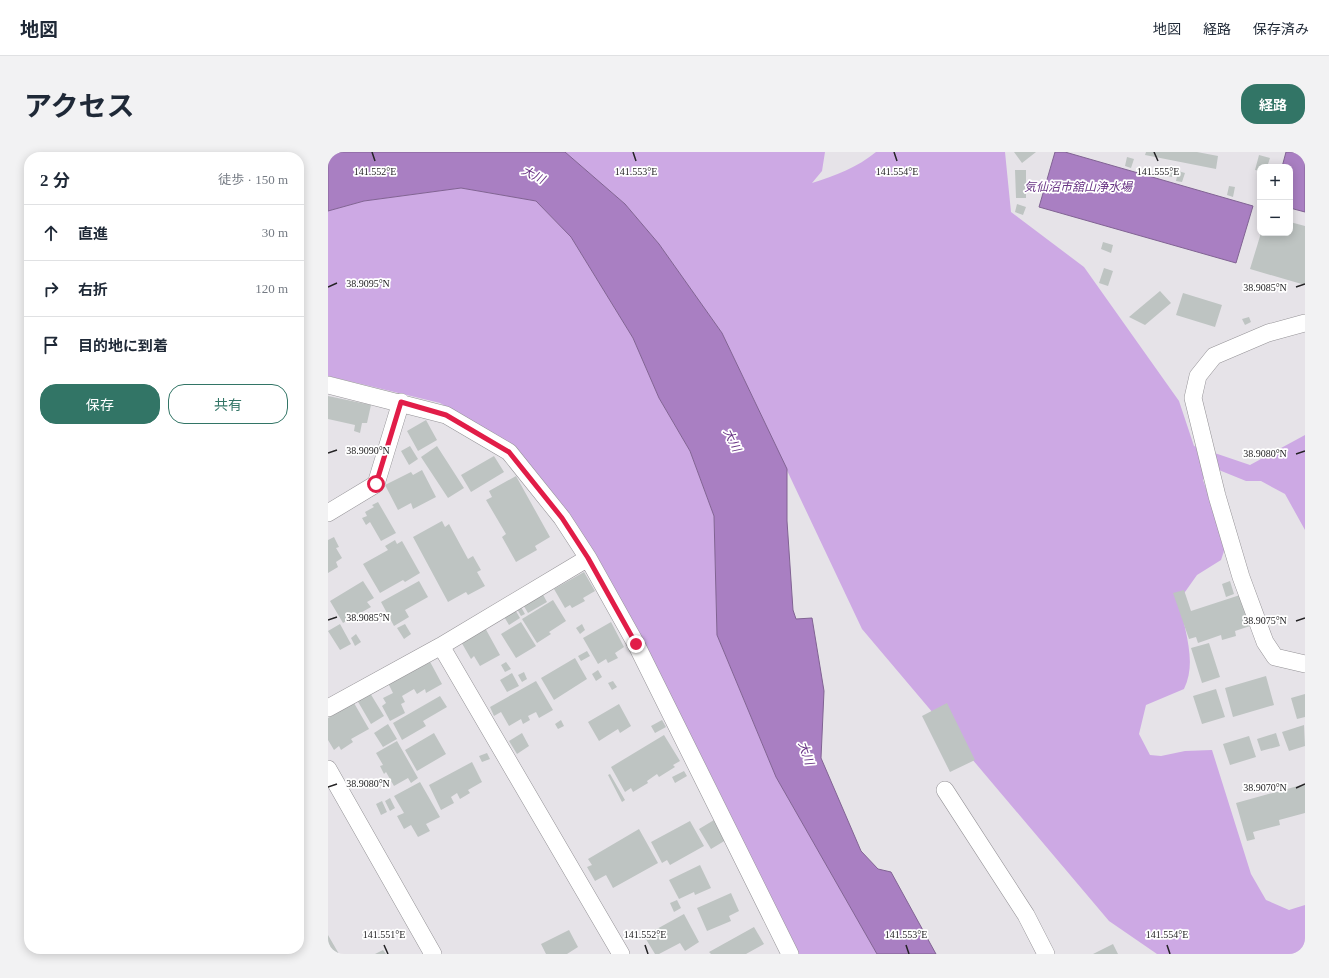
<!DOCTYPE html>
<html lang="ja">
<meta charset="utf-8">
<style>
body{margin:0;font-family:"Times New Roman","Noto Sans JP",serif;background:#f2f2f3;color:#1f2937}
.controls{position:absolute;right:12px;top:12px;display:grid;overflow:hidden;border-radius:8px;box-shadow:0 2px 10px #0003}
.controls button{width:36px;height:36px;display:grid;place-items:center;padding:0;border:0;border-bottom:1px solid #e0e1e3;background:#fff;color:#1f2937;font:20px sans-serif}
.stop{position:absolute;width:12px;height:12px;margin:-9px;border:3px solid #e11d48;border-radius:50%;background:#fff}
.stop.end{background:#e11d48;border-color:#fff;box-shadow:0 1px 4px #0008}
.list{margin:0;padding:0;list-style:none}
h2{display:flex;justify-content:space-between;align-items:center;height:52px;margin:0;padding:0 16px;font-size:17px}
h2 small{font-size:13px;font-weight:400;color:#747a83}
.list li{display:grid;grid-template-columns:26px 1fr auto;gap:12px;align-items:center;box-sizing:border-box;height:56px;padding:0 16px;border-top:1px solid #e0e1e3}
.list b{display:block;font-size:15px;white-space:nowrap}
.list em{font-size:13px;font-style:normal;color:#747a83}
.actions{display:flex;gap:8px;padding:12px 16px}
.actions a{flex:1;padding:9px 0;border:1px solid #327566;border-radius:16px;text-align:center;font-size:14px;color:#327566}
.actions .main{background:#327566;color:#fff}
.icon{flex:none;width:22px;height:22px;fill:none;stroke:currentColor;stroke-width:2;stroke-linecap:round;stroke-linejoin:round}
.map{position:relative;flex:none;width:977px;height:802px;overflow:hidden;border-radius:16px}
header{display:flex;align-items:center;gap:24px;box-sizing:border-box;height:56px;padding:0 20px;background:#fff;border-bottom:1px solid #e0e1e3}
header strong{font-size:19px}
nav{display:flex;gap:22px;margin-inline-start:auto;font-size:14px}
.intro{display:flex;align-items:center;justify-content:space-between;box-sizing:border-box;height:96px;padding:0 24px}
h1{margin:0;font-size:28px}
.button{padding:10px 18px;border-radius:16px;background:#327566;color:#fff;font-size:14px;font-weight:700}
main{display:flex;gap:24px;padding:0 24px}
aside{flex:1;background:#fff;border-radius:16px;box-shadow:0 2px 10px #0003}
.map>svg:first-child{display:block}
.green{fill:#cda9e4}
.water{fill:#a97fc2;stroke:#816393}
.building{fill:#bec4c2}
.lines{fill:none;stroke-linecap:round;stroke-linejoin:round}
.minor-casing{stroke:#949296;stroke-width:18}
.minor{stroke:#fff;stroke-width:17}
.route{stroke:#e11d48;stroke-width:5}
.ticks{fill:none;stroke:#242325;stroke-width:1.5}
.labels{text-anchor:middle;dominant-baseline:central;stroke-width:3.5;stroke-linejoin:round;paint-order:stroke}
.water-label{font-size:12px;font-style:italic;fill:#683384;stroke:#fff}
.ticks-label{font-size:10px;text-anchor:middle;fill:#242325;stroke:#fff;stroke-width:3.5;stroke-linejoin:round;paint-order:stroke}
</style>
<header>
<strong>地図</strong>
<nav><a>地図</a><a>経路</a><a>保存済み</a></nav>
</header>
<div class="intro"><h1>アクセス</h1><a class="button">経路</a></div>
<main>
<aside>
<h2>2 分<small>徒歩 · 150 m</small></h2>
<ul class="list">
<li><svg class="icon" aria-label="ahead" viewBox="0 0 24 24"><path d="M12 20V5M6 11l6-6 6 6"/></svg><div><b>直進</b></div><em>30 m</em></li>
<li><svg class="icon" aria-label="right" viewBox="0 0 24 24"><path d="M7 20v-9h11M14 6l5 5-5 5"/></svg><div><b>右折</b></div><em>120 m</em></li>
<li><svg class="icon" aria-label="arrive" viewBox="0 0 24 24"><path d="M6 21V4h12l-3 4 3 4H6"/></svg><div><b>目的地に到着</b></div></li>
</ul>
<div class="actions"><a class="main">保存</a><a>共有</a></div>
</aside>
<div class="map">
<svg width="977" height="802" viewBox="0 0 977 802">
<rect width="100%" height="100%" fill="#e6e3e8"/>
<path class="green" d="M237 0H497L494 19 484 31C507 24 530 15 548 0H677L683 60 756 115 851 249 866 294 922 313 977 283V378L957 342 933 329H918L881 314 875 328 898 393 893 408 869 423 852 447C855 478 870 508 856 537L818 553 811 582 822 603 833 604 857 599 884 598 923 722 938 748 961 758 977 753V802H829L781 769 534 477 394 181 331 92 297 52Z
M133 36 208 49 243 85 305 186 331 246 362 299 386 364 389 483 448 625 549 802H471L268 403 222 338 179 290 112 251 0 224V59L36 49Z"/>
<path class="water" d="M0 0H237L297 52 331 92 394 181 459 317V369L465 458 468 467 484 466 496 539 493 606 533 699 550 717 563 720 608 802H549L448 625 389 483 386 364 362 299 331 246 305 186 243 85 208 49 133 36 36 49 0 59Z
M727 0H737L925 54 908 111 711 55Z
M958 0H977V60L962 56V15H954Z"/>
<path class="building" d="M686 0H708L694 11Z
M818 0H869L890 4 888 17 817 3Z
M931 3 942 6 939 15H932V19L927 18Z
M799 5 806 7 803 16 797 14Z
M838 15 847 18 844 25 836 23Z
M687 18H698V46H688Z
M850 19 857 21 854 30 848 29Z
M901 34 907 35 905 45 899 43Z
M689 52 698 55 695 63 687 60Z
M962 70 977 74V133L922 117 933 81H962Z
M775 90 785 93 783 101 773 97Z
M776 116 785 119 780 134 771 131Z
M832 139 843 151 817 173 801 165Z
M855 141 894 153 887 175 848 163Z
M921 165 923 170 917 173 914 167Z
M0 244 43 253 39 271H34L32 281 26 279 27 273 0 267Z
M98 268 109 288 90 299 79 279Z
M82 294 90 307 81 313 73 299Z
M109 294 136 336 120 346 93 305Z
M166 304 176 320 143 340 133 323Z
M94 318 108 345 85 357 83 351 70 358 57 333 83 320 85 323Z
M188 324 222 385 207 394 209 398 188 410 174 385 178 382 158 348 164 345 161 339Z
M50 350 68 381 53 389 42 370 38 373 34 366 39 364 37 360 46 355 44 353Z
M114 369 117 375 121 372 140 407 145 404 153 418 149 420 157 434 140 443 138 440 120 450 85 385Z
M6 385 11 395 8 396 14 406 8 410 10 415 0 421V388Z
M67 388 69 392 74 389 92 421 77 430 75 428 52 441 35 412 60 398 57 394Z
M256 420 267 439 255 446 257 449 244 456 242 453 237 456 226 437Z
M35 429 46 446 39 450 43 455 15 471 2 449Z
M91 429 100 445 77 458 81 465 66 474 53 450Z
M902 429 906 442 898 445 894 432Z
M856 438 863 459 912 443 922 474 907 479 908 484 894 488 893 483 870 491 868 485 861 487 845 441Z
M213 439 219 450 200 461 194 451Z
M225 448 238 469 221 480 223 482 209 491 194 467Z
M193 455 197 462 193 464 189 457Z
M186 456 192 466 181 473 175 463Z
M193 470 208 494 188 506 173 482Z
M283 470 296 495 287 501 290 506 280 511 278 507 270 512 255 486Z
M12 472 23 492 12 498 0 479Z
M77 472 83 482 76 487 69 476Z
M254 472 257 478 252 482 248 476Z
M156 474 172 503 152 514 146 504 143 507 132 488Z
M28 482 33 490 27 494 23 486Z
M881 491 892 525 874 531 863 496Z
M259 499 262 504 253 509 250 504Z
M100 506 114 532 98 541 97 537 89 542 86 537 74 544 77 550 73 552 77 561 62 569 54 554 58 551 55 546 65 541 59 529Z
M247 506 259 527 226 548 213 526Z
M178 510 183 517 177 520 173 513Z
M270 518 274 525 268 529 264 522Z
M196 520 199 527 194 530 190 523Z
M184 521 191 534 179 540 172 528Z
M938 524 946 553 905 565 897 536Z
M208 529 225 558 211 566 208 560 200 564 202 568 195 572 193 567 181 574 173 560 166 564 162 555Z
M285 529 289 535 284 538 280 531Z
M888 537 897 565 874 572 865 544Z
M42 541 56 564 43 572 29 548Z
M977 542V565L969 567 963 546Z
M112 544 119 555 95 569 98 574 74 588 65 571Z
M26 551 41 577 23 587 25 590 13 598 11 594 6 598 0 588V566Z
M619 551 647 608 622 620 594 564Z
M291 552 303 574 292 581 290 577 271 589 260 570Z
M233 568 236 574 230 577 227 572Z
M334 568 338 575 327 581 323 574Z
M60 572 69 587 55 595 46 581Z
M976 573 977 594 961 599 954 580Z
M106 581 118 602 89 619 77 598Z
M194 581 201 594 189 602 181 589Z
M948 581 952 594 933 599 929 587Z
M336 583 352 609 345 613 347 615 331 625 329 622 319 629 320 631 305 640 303 636 297 640 283 615Z
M921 584 928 605 902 613 895 592Z
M69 589 90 626 83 631 80 626 66 634 58 620 56 622 52 614 55 613 48 601Z
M159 601 162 607 154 610 151 604Z
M144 610 154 630 140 638 142 641 132 647 129 641 123 645 126 651 113 658 101 633Z
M356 619 359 624 347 631 344 625Z
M282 622 297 648 294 650 280 623Z
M92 630 112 665 98 672 102 679 90 685 83 673 76 677 69 664 76 661 66 644Z
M977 632V661L951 668 952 673 925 680 927 687 919 689 908 651Z
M62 646 67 656 62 659 57 649Z
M54 649 59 660 53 663 48 652Z
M386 668 398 688 383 697 371 677Z
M362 669 376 694 342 713 339 708 334 711 323 690Z
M311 677 330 711 285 736 278 723 267 729 259 715 264 713 260 707Z
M372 713 383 736 367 743 366 740 351 747 341 728Z
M403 741 411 759 401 764 403 769 379 779 369 756Z
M349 748 353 756 346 760 342 751Z
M356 762 371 790 357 799 352 791 331 802H327L316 784Z
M426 775 436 792 418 802H383L381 800Z
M241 778 250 795 239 802H218L213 792Z
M0 783 11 802H0Z
M785 792 790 802H765Z
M55 798 58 802H47Z"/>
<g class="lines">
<g class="minor-casing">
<path id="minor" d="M977 171 940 181 886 204 870 224 865 246 889 344 913 425 937 490 947 505 977 512
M0 233 118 263 181 300 234 366 260 406 308 492 462 802
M0 361 48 332 73 250
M113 494 293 802
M0 556 113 494 260 406
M0 617 105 802
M617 638 698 763 718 802"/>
</g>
<use href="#minor" class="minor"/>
</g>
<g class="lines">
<path class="route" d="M48 332 73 250 118 263 181 300 234 366 260 406 308 492"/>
</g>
<path class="ticks" d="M44 0 47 9M305 0 308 9M566 0 569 9M826 0 830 9M0 135 9 131M968 135 977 132M0 301 9 298M968 302 977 299M0 468 9 465M968 469 977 466M0 635 9 632M968 636 977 632M56 793 60 802M317 793 320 802M578 793 581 802M839 793 842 802"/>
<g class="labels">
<g class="water-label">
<text transform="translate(205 23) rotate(27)">大川</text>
<text x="750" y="35">気仙沼市舘山浄水場</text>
<text transform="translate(404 288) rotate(64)">大川</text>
<text transform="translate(478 601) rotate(71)">大川</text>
</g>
</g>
<g class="ticks-label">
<text x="47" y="23">141.552°E</text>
<text x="308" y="23">141.553°E</text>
<text x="569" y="23">141.554°E</text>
<text x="830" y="23">141.555°E</text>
<text x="40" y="135">38.9095°N</text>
<text x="937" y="139">38.9085°N</text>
<text x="40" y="302">38.9090°N</text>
<text x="937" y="305">38.9080°N</text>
<text x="40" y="469">38.9085°N</text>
<text x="937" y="472">38.9075°N</text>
<text x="40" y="635">38.9080°N</text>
<text x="937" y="639">38.9070°N</text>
<text x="56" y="786">141.551°E</text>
<text x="317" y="786">141.552°E</text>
<text x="578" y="786">141.553°E</text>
<text x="839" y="786">141.554°E</text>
</g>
</svg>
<div class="controls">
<button>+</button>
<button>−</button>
</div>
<div class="stop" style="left:48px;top:332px"></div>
<div class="stop end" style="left:308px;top:492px"></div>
</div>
</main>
